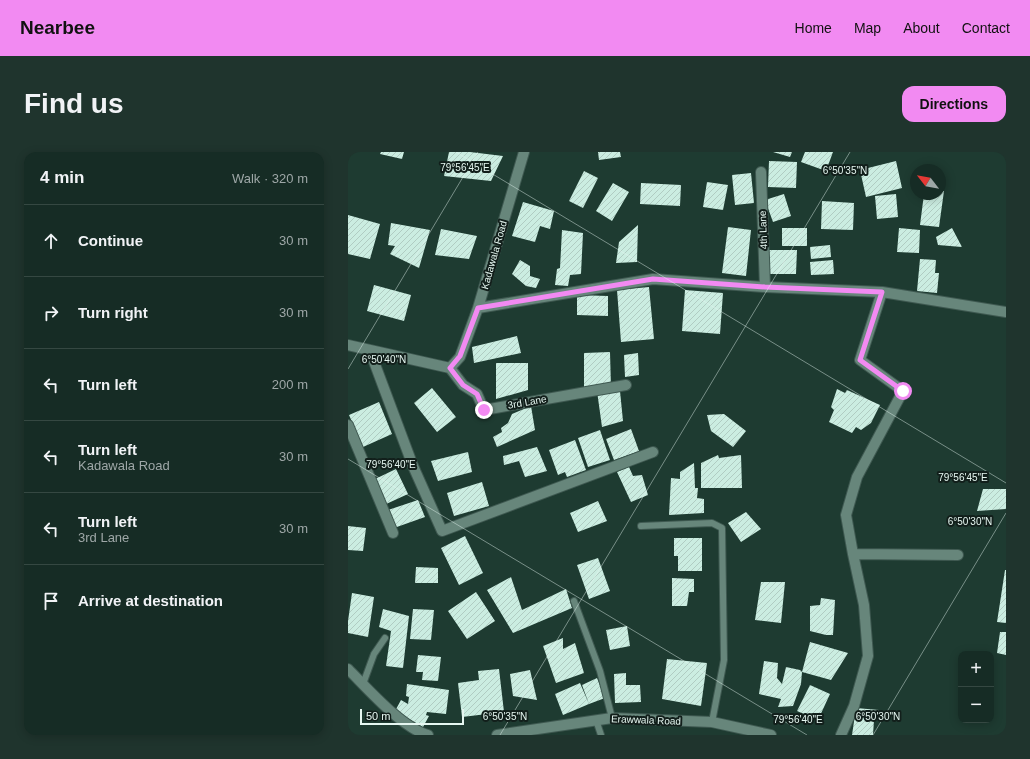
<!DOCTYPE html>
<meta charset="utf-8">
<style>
body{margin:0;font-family:Arial,sans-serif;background:#1f342d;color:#f1f3f6}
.controls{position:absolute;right:12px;bottom:12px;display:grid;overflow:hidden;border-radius:8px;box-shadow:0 2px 10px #0003}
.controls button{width:36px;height:36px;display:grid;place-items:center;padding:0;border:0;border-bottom:1px solid #354842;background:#162c25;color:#f1f3f6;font:20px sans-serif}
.compass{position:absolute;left:562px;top:12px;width:36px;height:36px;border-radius:50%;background:#162c25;box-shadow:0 2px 10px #0003;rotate:301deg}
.scale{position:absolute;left:12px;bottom:10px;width:104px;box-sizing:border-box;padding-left:4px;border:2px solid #e6f7f1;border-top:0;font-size:11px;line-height:14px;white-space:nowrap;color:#e6f7f1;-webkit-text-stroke:3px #121f1b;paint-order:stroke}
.stop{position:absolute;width:12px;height:12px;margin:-9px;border:3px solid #f28af2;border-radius:50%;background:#fff}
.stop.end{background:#f28af2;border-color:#fff;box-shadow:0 1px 4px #0008}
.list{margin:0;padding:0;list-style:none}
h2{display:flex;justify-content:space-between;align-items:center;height:52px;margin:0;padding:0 16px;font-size:17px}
h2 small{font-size:13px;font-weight:400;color:#9ea7a7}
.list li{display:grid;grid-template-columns:26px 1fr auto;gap:12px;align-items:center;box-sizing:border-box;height:72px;padding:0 16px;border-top:1px solid #354842}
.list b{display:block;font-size:15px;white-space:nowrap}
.list p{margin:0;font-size:13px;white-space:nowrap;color:#9ea7a7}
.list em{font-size:13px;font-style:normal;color:#9ea7a7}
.icon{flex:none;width:22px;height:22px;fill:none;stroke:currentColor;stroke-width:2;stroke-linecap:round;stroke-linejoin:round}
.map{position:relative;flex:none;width:658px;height:583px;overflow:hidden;border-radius:12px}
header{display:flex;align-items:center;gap:24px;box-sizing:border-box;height:56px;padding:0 20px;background:#f28af2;color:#111}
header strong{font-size:19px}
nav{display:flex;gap:22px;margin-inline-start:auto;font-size:14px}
.intro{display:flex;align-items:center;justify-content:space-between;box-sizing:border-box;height:96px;padding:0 24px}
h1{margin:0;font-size:28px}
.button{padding:10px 18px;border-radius:12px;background:#f28af2;color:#111;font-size:14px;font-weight:700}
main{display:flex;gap:24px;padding:0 24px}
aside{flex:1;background:#162c25;border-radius:12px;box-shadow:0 2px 10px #0003}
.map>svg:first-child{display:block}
.building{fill:url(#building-hatch)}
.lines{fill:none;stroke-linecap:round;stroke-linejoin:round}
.service-casing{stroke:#3f5951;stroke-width:8}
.minor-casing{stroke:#3f5951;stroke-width:12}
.service{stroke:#67867b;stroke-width:6}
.minor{stroke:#67867b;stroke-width:10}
.route{stroke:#f28af2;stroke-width:5}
.ticks{fill:none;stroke:#e6f7f1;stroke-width:1;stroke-opacity:0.45}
.labels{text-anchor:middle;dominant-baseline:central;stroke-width:4;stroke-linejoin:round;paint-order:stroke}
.street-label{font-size:10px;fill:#e6f7f1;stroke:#121f1b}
.ticks-label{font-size:10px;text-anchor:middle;fill:#e6f7f1;stroke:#121f1b;stroke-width:4;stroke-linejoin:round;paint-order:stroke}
</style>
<header>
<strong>Nearbee</strong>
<nav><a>Home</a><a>Map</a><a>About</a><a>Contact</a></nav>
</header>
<div class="intro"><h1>Find us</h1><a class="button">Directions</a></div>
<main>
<aside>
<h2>4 min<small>Walk · 320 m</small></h2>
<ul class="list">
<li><svg class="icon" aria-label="ahead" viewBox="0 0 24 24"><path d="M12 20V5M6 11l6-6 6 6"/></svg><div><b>Continue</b></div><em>30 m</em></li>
<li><svg class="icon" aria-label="right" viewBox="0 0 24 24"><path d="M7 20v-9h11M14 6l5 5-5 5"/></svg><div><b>Turn right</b></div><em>30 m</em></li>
<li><svg class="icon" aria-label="left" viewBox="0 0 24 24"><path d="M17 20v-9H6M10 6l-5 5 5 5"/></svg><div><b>Turn left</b></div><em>200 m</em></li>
<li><svg class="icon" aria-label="left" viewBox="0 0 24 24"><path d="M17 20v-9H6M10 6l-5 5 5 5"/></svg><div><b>Turn left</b><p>Kadawala Road</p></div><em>30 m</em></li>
<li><svg class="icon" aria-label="left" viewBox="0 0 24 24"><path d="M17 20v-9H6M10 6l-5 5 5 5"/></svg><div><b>Turn left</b><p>3rd Lane</p></div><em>30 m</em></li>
<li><svg class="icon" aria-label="arrive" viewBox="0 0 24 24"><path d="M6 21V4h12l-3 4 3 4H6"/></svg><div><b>Arrive at destination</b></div></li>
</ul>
</aside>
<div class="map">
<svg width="658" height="583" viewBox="0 0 658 583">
<defs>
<pattern id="building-hatch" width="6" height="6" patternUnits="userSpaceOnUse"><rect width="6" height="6" fill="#cbede1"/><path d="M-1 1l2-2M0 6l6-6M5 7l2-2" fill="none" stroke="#b0ccc2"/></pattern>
</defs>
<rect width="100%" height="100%" fill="#1e3b31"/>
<path class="building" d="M33 0H56L54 7 32 2Z
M101 0H122L155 4 143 29 96 24Z
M250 0H272L273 5 251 8Z
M425 0H444L442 5Z
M457 0H485L478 19 453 10Z
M421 9 449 10 448 36 420 35Z
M548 9 554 36 518 45 512 18Z
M236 19 250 26 235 56 221 49Z
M403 21 406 51 387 53 384 23Z
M359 30 380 33 375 58 355 55Z
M265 31 281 40 264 69 248 59Z
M293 31 333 33 332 54 292 52Z
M592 39H596L591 75 572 73 576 42H592Z
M436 42 443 64 425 70 417 48Z
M548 42 550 65 529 67 527 44Z
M474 49 506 51 505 78 473 77Z
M175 50 206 59 202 77 192 74 187 90 164 84Z
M0 63 32 72 22 107 0 102Z
M43 71 82 78 71 116 42 102 47 94 40 93Z
M290 73 289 110 268 111 271 90Z
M380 75 403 78 398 124 374 121Z
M434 76H459V94H434Z
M551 76 572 78 571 101 549 100Z
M604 76 614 95 590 93 588 85Z
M93 77 129 84 121 107 87 103Z
M214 78 235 81 233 122 222 123 220 134 207 133 209 117 212 116Z
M482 93 483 105 463 107 462 95Z
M421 98H449L448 122H421Z
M572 107 588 108 587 121H591L589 141 569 139Z
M172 108 182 114V124L192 127 188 136 178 134 164 122Z
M485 108 486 122 463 123 462 110Z
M26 133 63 143 56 169 19 159Z
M301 135 306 187 273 190 269 138Z
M337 138 375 141 372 182 334 179Z
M229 143 260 144V164L229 163Z
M169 184 173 201 126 211 124 195Z
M262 200 263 236H236V201Z
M290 201 291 223 277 225 276 203Z
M148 211H180V238L148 247Z
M84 236 108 265 89 280 66 251Z
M489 237 497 241 499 238 532 253 523 271 513 278 508 275 504 281 481 270 486 258 483 255Z
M249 239H272L275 269 254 275Z
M31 250 44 282 15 295 1 263Z
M183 254 187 278 149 295 145 285 154 280 153 276 160 271 164 262Z
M376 262 398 279 385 295 363 279 359 263Z
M283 277 291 299 266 308 258 287Z
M252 278 262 308 240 315 230 286Z
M227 288 238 318 219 325 217 320 210 323 201 298Z
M189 295 199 319 177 325 171 309 156 313 155 304Z
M120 300 124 320 90 329 83 309Z
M370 303 371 306 393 303 394 336H353V311Z
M346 311 347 336H350L349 346 356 347V361L321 363 323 326 332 327V320Z
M281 315 285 324 294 323 300 343 283 350 269 320Z
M48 317 60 342 36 353 25 328Z
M134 330 141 354 106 364 99 341Z
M635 337H658V357L629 359Z
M70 348 77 365 46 376 40 358Z
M250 349 259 369 230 380 222 361Z
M398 360 413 377 393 390 380 371Z
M0 374 18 376 15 399 0 398Z
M117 384 135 421 111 433 93 396Z
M326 386H354V419H330V404H326Z
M250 406 262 439 241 447 229 413Z
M68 415 90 416V431H67Z
M657 418H658V471L649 470Z
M163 425 174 458 218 437 224 456 165 481 139 438Z
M324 426 346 427V440H341L339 454H324Z
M413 430H437L433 471 407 468Z
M128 440 147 469 119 487 100 459Z
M4 441 26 445 20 485 0 481V469Z
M473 446 487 448 485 483H478L462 479V454L472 453Z
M35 457 61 464 55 516 38 514 43 479 31 475Z
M65 457 86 458 83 488 62 487Z
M279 474 282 494 262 498 258 478Z
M652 480H658V503L649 501Z
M215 486V497L227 491 236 521 208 531 195 494Z
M462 490 500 501 483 528 454 520Z
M70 503 93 505 90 529 74 528 75 520H68Z
M319 507 359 511 353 554 314 547Z
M416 509 430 511 429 526 434 532 438 515 452 518 454 520 453 532 445 554 430 555 433 547 411 542Z
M151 517 156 560 114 565 110 531 131 528 130 519Z
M182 518 189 548 165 544 162 522Z
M278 521V533H292L293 550 267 551 266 522Z
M249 526 257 546 241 552 234 533Z
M232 531 241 552 215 563 207 542Z
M59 532 101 538 98 562 79 560 78 563 81 564 75 575 47 559 53 548 60 552 61 545 58 544Z
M462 533 482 542 470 568 449 559Z
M508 556 531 558 529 568H526L525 583H504Z"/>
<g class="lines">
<g class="service-casing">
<path id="service" d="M293 374 364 371 374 376 376 508 364 570
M226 449 252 519 264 566
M15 532 26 502 37 486
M248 568 253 583"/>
</g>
<g class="minor-casing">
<path id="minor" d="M413 20 417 135
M130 156 305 127 417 135 534 140 658 160
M0 193 102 216 112 205 130 156 176 0
M22 199 65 314 94 379 305 300
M102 216 115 233 129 242 136 258 278 233
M0 273 45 381
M505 402 610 403
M0 517C20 537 54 576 80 583
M149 583 264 566 364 570 423 583
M493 583 506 554 520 504 516 453 505 402 498 363 509 325 555 239 512 208 534 140"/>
</g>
<use href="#service" class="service"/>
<use href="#minor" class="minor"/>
</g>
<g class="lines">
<path class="route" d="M136 258 129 242 115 233 102 216 112 204 130 156 305 127 417 135 534 140 512 208 555 239"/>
</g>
<path class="ticks" d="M108 0 658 331M0 217 130 0M0 307 459 583M152 583 502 0M525 583 658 361"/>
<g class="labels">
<g class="street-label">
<text transform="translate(415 78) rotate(-92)">4th Lane</text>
<text transform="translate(146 103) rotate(-74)">Kadawala Road</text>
<text transform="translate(179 250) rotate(-10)">3rd Lane</text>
<text transform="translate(298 568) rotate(2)">Erawwala Road</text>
</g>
</g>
<g class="ticks-label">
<text x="117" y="19">79°56'45"E</text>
<text x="497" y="22">6°50'35"N</text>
<text x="36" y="211">6°50'40"N</text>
<text x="43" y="316">79°56'40"E</text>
<text x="615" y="329">79°56'45"E</text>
<text x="622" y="373">6°50'30"N</text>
<text x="157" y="568">6°50'35"N</text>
<text x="530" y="568">6°50'30"N</text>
<text x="450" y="571">79°56'40"E</text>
</g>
</svg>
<div class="controls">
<button>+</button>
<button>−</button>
</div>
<svg class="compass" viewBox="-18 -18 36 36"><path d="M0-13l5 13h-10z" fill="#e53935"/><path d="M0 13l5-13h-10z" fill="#9ea7a7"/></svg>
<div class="scale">50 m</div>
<div class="stop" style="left:555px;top:239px"></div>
<div class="stop end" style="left:136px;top:258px"></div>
</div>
</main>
